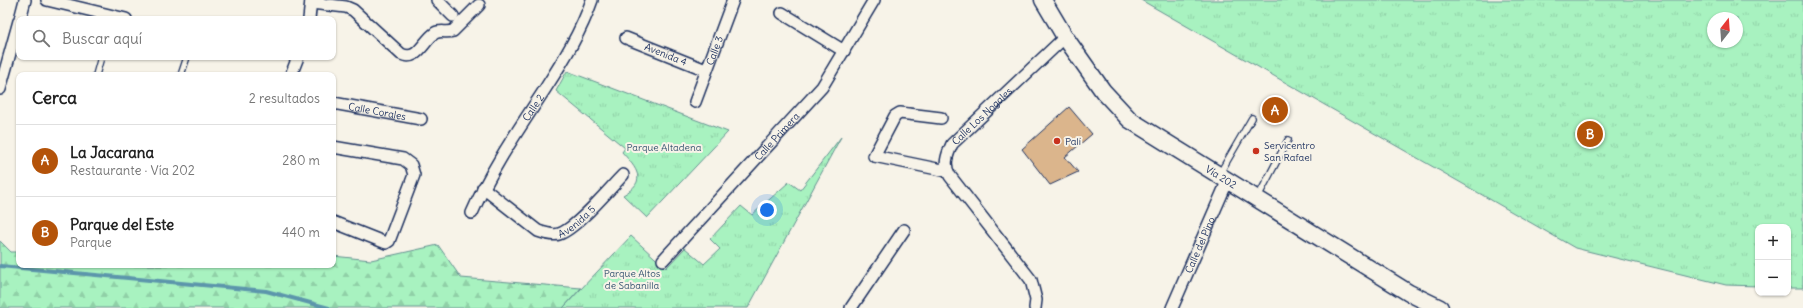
<!DOCTYPE html>
<html lang="es">
<meta charset="utf-8">
<style>
body{margin:0;font-family:Delius,sans-serif;background:#f6f6f6;color:#222}
.controls{position:absolute;right:12px;bottom:12px;display:grid;overflow:hidden;border-radius:8px;box-shadow:0 1px 3px #0004}
.controls button{width:36px;height:36px;display:grid;place-items:center;padding:0;border:0;border-bottom:1px solid #e0e0e0;background:#fff;color:#222;font:20px sans-serif}
.compass{position:absolute;left:1707px;top:12px;width:36px;height:36px;border-radius:50%;background:#fff;box-shadow:0 1px 3px #0004;rotate:17deg}
.you{position:absolute;left:767px;top:210px;width:14px;height:14px;margin:-10px;border:3px solid #fff;border-radius:50%;background:#1a73e8;box-shadow:0 0 0 6px #1a73e833}
.badge{display:grid;place-items:center;width:26px;height:26px;border-radius:50%;background:#b45309;color:#fff;font-size:13px;font-weight:700}
.pin{position:absolute;translate:-50% -50%;border:2px solid #fff;box-shadow:0 1px 4px #0006}
.list{margin:0;padding:0;list-style:none}
h2{display:flex;justify-content:space-between;align-items:center;height:52px;margin:0;padding:0 16px;font-size:17px}
h2 small{font-size:13px;font-weight:400;color:#767676}
.list li{display:grid;grid-template-columns:26px 1fr auto;gap:12px;align-items:center;box-sizing:border-box;height:72px;padding:0 16px;border-top:1px solid #e0e0e0}
.list b{display:block;font-size:15px;white-space:nowrap}
.list p{margin:0;font-size:13px;white-space:nowrap;color:#767676}
.list em{font-size:13px;font-style:normal;color:#767676}
.icon{flex:none;width:22px;height:22px;fill:none;stroke:currentColor;stroke-width:2;stroke-linecap:round;stroke-linejoin:round}
.map{position:relative;flex:none;width:1803px;height:308px;overflow:hidden}
.search{position:absolute;background:#fff;box-shadow:0 1px 3px #0004;left:16px;top:16px;width:320px;height:44px;display:flex;align-items:center;gap:10px;box-sizing:border-box;padding:0 14px;border-radius:8px;color:#767676;font-size:15px}
.panel{position:absolute;background:#fff;box-shadow:0 1px 3px #0004;left:16px;top:72px;width:320px;height:196px;border-radius:8px}
.map>svg:first-child{display:block}
.grass{fill:url(#grass-tufts);stroke:#62908f;fill-rule:evenodd}
.forest{fill:url(#forest-firs);stroke:#62908f}
.lines{fill:none;stroke-linecap:round;stroke-linejoin:round}
.stream{stroke:#5c96ab;stroke-width:4}
.building{fill:#dbb58c;stroke:#1b2f5e}
.service-casing{stroke:#1b2f5e;stroke-width:8}
.minor-casing{stroke:#1b2f5e;stroke-width:14}
.secondary-casing{stroke:#1b2f5e;stroke-width:19}
.service{stroke:#f7f3e8;stroke-width:5.5}
.minor{stroke:#f7f3e8;stroke-width:11}
.secondary{stroke:#f7f3e8;stroke-width:16}
.poi-dot{fill:#c8321e;stroke:#f7f3e8;stroke-width:1.5}
.labels{text-anchor:middle;dominant-baseline:central;stroke-width:4;stroke-linejoin:round;paint-order:stroke}
.street-label{font-size:10px;fill:#1b2f5e;stroke:#f7f3e8}
.poi-label{font-size:10px;fill:#1b2f5e;stroke:#f7f3e8;text-anchor:start}
.park-label{font-size:10px;fill:#375672;stroke:#f7f3e8}
</style>
<div class="map">
<svg width="1803" height="308" viewBox="0 0 1803 308">
<defs>
<pattern id="grass-tufts" width="24" height="20" patternUnits="userSpaceOnUse"><rect width="24" height="20" fill="#a8f2c0"/><path d="M3 7l-1-3M5 7V3M7 7l1-3M15 17l-1-3M17 17v-4M19 17l1-3" fill="none" stroke="#90d0a7"/></pattern>
<pattern id="forest-firs" width="22" height="20" patternUnits="userSpaceOnUse"><rect width="22" height="20" fill="#a8f2c0"/><path d="M5 1l3.5 6h-7zM16 11l3.5 6h-7z" fill="#90d0a7"/></pattern>
</defs>
<rect width="100%" height="100%" fill="#f7f3e8"/>
<filter id="ink" filterUnits="userSpaceOnUse"><feTurbulence type="fractalNoise" baseFrequency=".025" numOctaves="2"/><feDisplacementMap in="SourceGraphic" scale="8" xChannelSelector="R" yChannelSelector="G"/><feConvolveMatrix kernelMatrix="1 2 1 2 8 2 1 2 1" color-interpolation-filters="sRGB"/></filter>
<g filter="url(#ink)">
<path class="grass" d="M1141 0H1803V288H1788V227H1758V286L1726 285 1575 248ZM1713 18H1737V42H1713Z
M567 71 728 132 647 218 623 195C648 181 637 169 622 152L625 148 556 91Z
M841 137 748 308H563L631 236 666 268 685 248 704 264 720 249 710 239 741 206 752 215 789 182 800 190Z"/>
<path class="forest" d="M0 241 11 252H19V265H333V256L371 260 438 245 461 278 581 288 563 308H0Z"/>
<g class="lines">
<path class="stream" d="M0 266 266 291 329 308"/>
</g>
<path class="building" d="M1069 107 1092 134 1065 157 1078 172 1050 185 1022 149Z"/>
<g class="lines">
<g class="service-casing">
<path id="service" d="M96 75 101 57
M181 75 187 57
M1220 173 1252 118
M1258 197 1288 140"/>
</g>
<g class="minor-casing">
<g id="minor">
<path d="M47 0 126 19"/>
<path d="M437 0 453 16"/>
<path d="M311 3 346 7 353 10 401 54C418 62 423 41 435 33 440 30 447 33 453 31L479 5"/>
<path d="M782 13 844 51"/>
<path d="M20 19 25 0"/>
<path d="M309 19 311 0"/>
<path id="s1" d="M626 38 706 70"/>
<path d="M291 75 298 57"/>
<path d="M0 89 19 21"/>
<path id="s2" d="M695 102 733 0"/>
<path id="s3" d="M333 103 421 119"/>
<path d="M941 118 900 113 895 116 874 156 947 171"/>
<path d="M333 147 403 159 411 165 414 175 389 241 386 243 333 222"/>
<path id="s4" d="M483 188 538 231C544 233 553 236 559 234 576 229 610 188 623 175"/>
<path id="s5" d="M472 213C491 169 519 129 545 89 563 61 581 32 592 0"/>
<path id="s6" d="M663 260 822 87 874 0"/>
<path d="M851 308 904 230"/>
<path id="s7" d="M1035 308 1036 300 1031 280 950 176C943 165 947 155 952 144L1065 37"/>
<path id="s8" d="M1172 308 1227 182"/>
</g>
</g>
<g class="secondary-casing">
<g id="secondary">
<path id="s9" d="M1043 0 1065 37 1103 91 1130 120 1409 293 1440 308"/>
</g>
</g>
<use href="#service" class="service"/>
<use href="#minor" class="minor"/>
<use href="#secondary" class="secondary"/>
</g>
</g>
<g class="poi-dot">
<circle cx="1057" cy="141" r="4"/>
<circle cx="1256" cy="151" r="4"/>
</g>
<g class="labels">
<g class="street-label">
<text stroke="none"><textPath href="#s2" startOffset="55">Calle 3</textPath></text>
<text stroke="none"><textPath href="#s1" startOffset="43">Avenida 4</textPath></text>
<text stroke="none"><textPath href="#s5" startOffset="122">Calle 2</textPath></text>
<text stroke="none"><textPath href="#s3" startOffset="45">Calle Corales</textPath></text>
<text stroke="none"><textPath href="#s7" startOffset="235">Calle Los Nogales</textPath></text>
<text stroke="none"><textPath href="#s6" startOffset="168">Calle Primera</textPath></text>
<text stroke="none"><textPath href="#s9" startOffset="256">Vía 202</textPath></text>
<text stroke="none"><textPath href="#s4" startOffset="113">Avenida 5</textPath></text>
<text stroke="none"><textPath href="#s8" startOffset="69">Calle del Pino</textPath></text>
</g>
<g class="poi-label">
<text x="1065" y="141">Palí</text>
<text x="1264" y="145">Servicentro<tspan x="1264" dy="12">San Rafael</tspan></text>
</g>
<g class="park-label">
<text x="664" y="147">Parque Altadena</text>
<text x="632" y="273">Parque Altos<tspan x="632" dy="12">de Sabanilla</tspan></text>
</g>
</g>
</svg>
<div class="controls">
<button>+</button>
<button>−</button>
</div>
<svg class="compass" viewBox="-18 -18 36 36"><path d="M0-13l5 13h-10z" fill="#e53935"/><path d="M0 13l5-13h-10z" fill="#767676"/></svg>
<div class="you"></div>
<div class="pin badge" style="left:1275px;top:110px">A</div>
<div class="pin badge" style="left:1590px;top:134px">B</div>
<div class="search"><svg class="icon" aria-label="search" viewBox="0 0 24 24"><circle cx="10" cy="10" r="6"/><path d="M15 15l6 6"/></svg>Buscar aquí</div>
<section class="panel">
<h2>Cerca<small>2 resultados</small></h2>
<ul class="list">
<li><span class="badge">A</span><div><b>La Jacarana</b><p>Restaurante · Vía 202</p></div><em>280 m</em></li>
<li><span class="badge">B</span><div><b>Parque del Este</b><p>Parque</p></div><em>440 m</em></li>
</ul>
</section>
</div>
